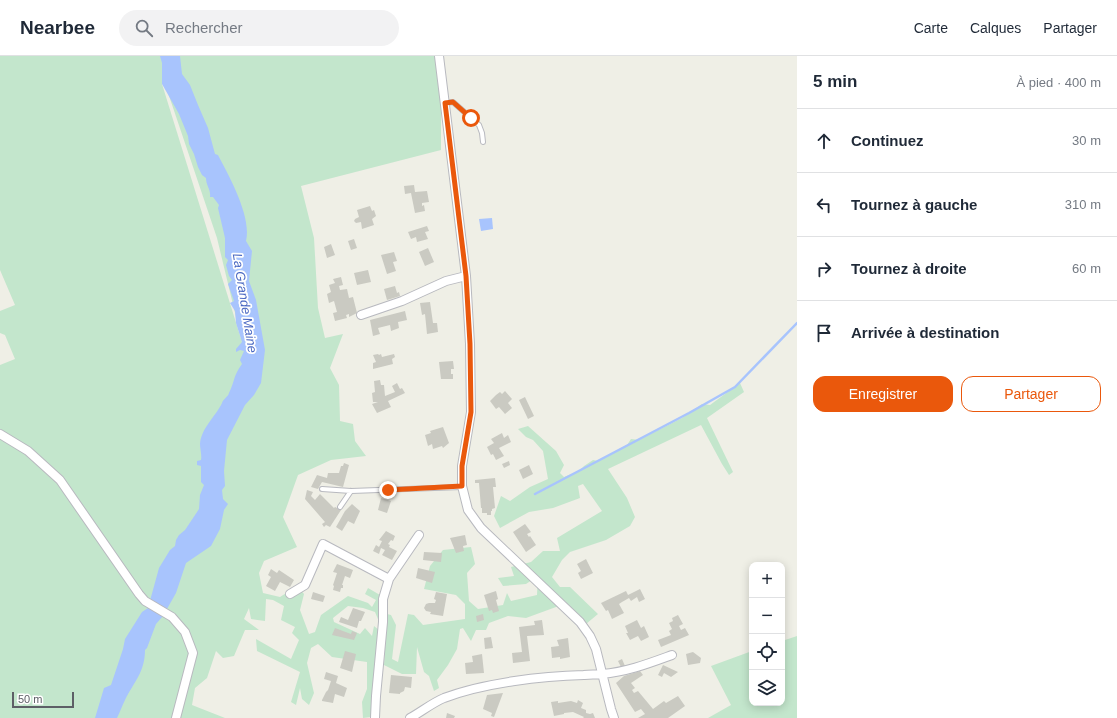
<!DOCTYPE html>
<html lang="fr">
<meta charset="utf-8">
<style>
body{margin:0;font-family:Helvetica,sans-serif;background:#f2f2f3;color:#1f2937}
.controls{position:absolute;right:12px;bottom:12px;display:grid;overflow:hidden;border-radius:8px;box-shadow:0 2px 10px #0003}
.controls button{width:36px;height:36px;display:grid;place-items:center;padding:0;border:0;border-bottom:1px solid #e0e1e3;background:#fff;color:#1f2937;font:20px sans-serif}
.scale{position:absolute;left:12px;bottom:10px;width:62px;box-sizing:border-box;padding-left:4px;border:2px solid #5d5f66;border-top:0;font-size:11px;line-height:14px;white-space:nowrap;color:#5d5f66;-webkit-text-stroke:3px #fff;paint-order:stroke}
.stop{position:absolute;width:12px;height:12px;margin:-9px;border:3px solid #ea580c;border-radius:50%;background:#fff}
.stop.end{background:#ea580c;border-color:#fff;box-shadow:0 1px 4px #0008}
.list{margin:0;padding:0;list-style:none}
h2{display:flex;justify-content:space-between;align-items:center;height:52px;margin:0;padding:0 16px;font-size:17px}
h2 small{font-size:13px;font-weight:400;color:#747a83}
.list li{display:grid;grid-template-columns:26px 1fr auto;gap:12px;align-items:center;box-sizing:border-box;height:64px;padding:0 16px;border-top:1px solid #e0e1e3}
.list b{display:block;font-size:15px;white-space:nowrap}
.list em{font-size:13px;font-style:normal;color:#747a83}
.actions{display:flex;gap:8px;padding:12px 16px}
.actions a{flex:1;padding:9px 0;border:1px solid #ea580c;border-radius:12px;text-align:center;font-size:14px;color:#ea580c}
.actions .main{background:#ea580c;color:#fff}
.icon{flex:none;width:22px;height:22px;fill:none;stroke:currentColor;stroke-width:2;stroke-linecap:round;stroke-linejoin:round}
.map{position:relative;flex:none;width:797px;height:662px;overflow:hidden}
header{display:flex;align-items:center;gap:24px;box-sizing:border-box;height:56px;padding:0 20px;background:#fff;border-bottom:1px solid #e0e1e3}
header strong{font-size:19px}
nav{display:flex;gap:22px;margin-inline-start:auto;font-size:14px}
.search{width:280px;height:36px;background:#f2f2f3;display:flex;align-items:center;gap:10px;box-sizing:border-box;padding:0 14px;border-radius:22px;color:#747a83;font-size:15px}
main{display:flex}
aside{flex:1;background:#fff}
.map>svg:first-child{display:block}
.green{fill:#c3e6cc;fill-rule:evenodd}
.water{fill:#a8c4fd}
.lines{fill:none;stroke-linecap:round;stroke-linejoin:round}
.stream{stroke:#a8c4fd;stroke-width:2.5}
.building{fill:#cacac2}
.service-casing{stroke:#b8b9bf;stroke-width:6}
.minor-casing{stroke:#b8b9bf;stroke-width:10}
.service{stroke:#fff;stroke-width:4}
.minor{stroke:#fff;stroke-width:8}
.route{stroke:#ea580c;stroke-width:5}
.labels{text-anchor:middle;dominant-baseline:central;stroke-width:3.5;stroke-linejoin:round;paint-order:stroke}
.water-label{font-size:13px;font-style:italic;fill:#4a68c2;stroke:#fff}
</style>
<header>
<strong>Nearbee</strong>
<div class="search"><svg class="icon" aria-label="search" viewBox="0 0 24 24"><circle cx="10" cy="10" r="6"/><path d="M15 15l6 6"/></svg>Rechercher</div>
<nav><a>Carte</a><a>Calques</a><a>Partager</a></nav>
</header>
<main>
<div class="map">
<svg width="797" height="662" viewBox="0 0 797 662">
<rect width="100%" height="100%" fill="#efefe6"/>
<path class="green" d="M0 0H441V94L301 130 314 182 318 252 325 282 343 278 330 312 339 329 340 365 353 368 355 385 366 400 331 404 298 419 283 461 297 491 264 505 259 517 263 537 280 541 297 530 304 538 300 554 309 578 315 576 321 559 348 540 368 547 372 551 376 544 365 538 368 532 380 539V568L375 556 363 552 348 550 333 562 334 566 360 578 365 572 372 580 374 570 379 574 371 661 363 662 362 646 367 633V606L332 601 318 588 311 592 307 607 314 637 309 649 302 643 300 632 296 649 291 646 300 616 257 595 256 583 291 603 299 584 292 577 295 571 281 564 284 550 273 544 266 543 265 565 251 563 249 552 244 563 259 574H245L234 600 223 602 216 595 207 622 195 632 192 649 225 662H0V309L15 303 5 279 0 277V255L15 249 0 214ZM163 22 217 182 242 286 162 28Z
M740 327 744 336 707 362 733 416 729 419 722 408 701 369 608 413 627 442 635 461 630 470 606 484 570 496 562 504 552 521 560 531H570L598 558 586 568 565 545 556 551 526 562 508 560 489 567 486 574H476L471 585 463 572 460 573 457 593 448 609 437 624 439 632 434 635 429 620 424 616 417 591 416 618H402L384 609 387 558 391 559 396 569 392 603 398 606 408 558 414 559 423 569 465 563V548L456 539 424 533 430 510 443 494 471 491 475 508 467 517 469 545 478 553 503 549 507 537 511 545 537 539 538 520 526 528 503 530 498 522 514 520 511 511 531 506 543 495H560L557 482 602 455 583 428 578 430 580 442 553 452 529 456 500 472 494 460 501 440 510 445 530 431 548 423 543 395 533 384 526 381 518 373 528 370 556 395 564 409 560 417 564 421 579 415 584 410 593 404 598 405 627 389 631 383 639 384 682 362 702 348 710 349Z
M797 580V662H708L731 649 711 610 752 595V647H782V585Z"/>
<path class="water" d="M160 0H180L182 18 190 29 198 49 208 72 215 98 218 99C229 120 252 161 246 185L252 195 249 225 256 244 265 294 261 327 254 339 245 349 227 384 224 415 225 430 222 434 223 443 228 448 224 454 220 473 211 490 186 507 176 537 163 560 156 568 147 592 145 594C145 616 134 626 125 644 122 650 120 656 117 662H95L104 632 111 629 123 593 125 583 142 556 148 552 159 512 170 494 175 490 176 484 179 479 185 474 199 453 200 439 204 429 201 426V410L197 409V405L201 404C202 399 200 393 200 388 201 372 216 360 222 347 223 343 228 341 229 337 235 325 233 320 242 308L240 304 244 295 240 294 236 296V293L242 286 236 267 235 255 230 247 234 245 228 228 232 224 229 220 226 209 228 204 225 201V182L218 152 219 149 213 141H210C211 133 206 130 206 122L202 119 198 111 194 98 189 88 188 80 179 58 162 28V7Z
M492 162 493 173 481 175 479 163Z"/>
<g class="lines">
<path class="stream" d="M535 438 689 357 735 331 797 267"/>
</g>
<path class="building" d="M414 129 415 136 427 135 429 146 422 147V150L424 149 425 155 415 157 411 137 405 138 404 130Z
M370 150 372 155 374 154 376 160 372 163 374 169 362 173 361 166 356 167 354 165 355 163 359 161 357 154Z
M427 170 429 175 425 176 428 183 417 186 416 181 411 183 408 176Z
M354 183 357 192 351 194 348 185Z
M331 188 335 199 327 202 324 191Z
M428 192 434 206 425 210 419 196Z
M394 196 397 205 393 206 396 215 387 218 381 199Z
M368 214 371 226 357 229 354 217Z
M341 221 343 229 339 230 340 234 347 233 349 242 353 241 357 257 349 261V258L346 259 347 262 335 265 333 257 337 256 334 245 329 247 327 238 331 236 329 229 335 227 333 223Z
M395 230 397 237 399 236 400 240 387 244 384 233Z
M430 246 433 267H437L438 276 427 278 425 258 422 259 420 247Z
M405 255 407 264 398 266 399 272 391 275 390 269 378 272 380 278 373 280 370 264Z
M378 298 379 299 381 298 382 301 394 298 395 301 392 303 393 308 373 313V307L376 306 373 299Z
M453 305 454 313H451V318H453V323H441L439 306Z
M380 324 381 329H384L385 340 395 336 392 330 397 327 400 333 402 332 405 337 388 345 391 351 377 357 372 348 378 346H373L372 337 375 336 374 325Z
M505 335 512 343 508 347 512 352 505 358 499 351 496 353 490 345 496 339 500 336 502 338Z
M525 341 534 360 528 363 519 344Z
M443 371 449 387 443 392 442 390 433 393 432 388 428 390 425 379 431 377 430 375Z
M502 377 504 382 508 379 511 386 499 392 504 400 496 404 493 398 491 399 487 391 494 387 491 383Z
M509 405 510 409 504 412 502 408Z
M344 407 349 409 343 431 322 426 318 433 311 431 317 419 327 422 328 417H339L341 410H343Z
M529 409 533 418 523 423 519 414Z
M495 422 496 431H493L495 452 492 453V455H491V459H487V457H482V452H481L479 427H475V424Z
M307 434 313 436 311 440 315 444 320 438 334 452 335 451 341 454 330 471 326 469 324 471 322 468 325 466 305 443Z
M381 442 391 445 387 457 378 454Z
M352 448 360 455 354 468 348 465 342 475 336 471 345 455Z
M525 468 531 476 527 478 529 481 530 480 536 489 526 496 513 476Z
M386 475 395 480 393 485 391 484 388 488 390 489 389 491 397 495 392 504 382 499 385 494 381 492 379 498 373 495 376 489 379 491 382 485 379 484Z
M465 479 467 489 463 490 464 495 456 497 450 482Z
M424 496 442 497 441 506 423 504Z
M586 503 593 517 581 523 578 517 581 515 577 508Z
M337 508 353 514 350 522 345 520 342 529H343V532H341L340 536 333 534 334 530 333 529 337 517 333 516Z
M418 512 435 516 432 527 416 522Z
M271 513 277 517 279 514 294 524 290 531 280 526 275 535 266 530 271 521 268 519Z
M640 533 645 543 639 546 637 541 631 545 629 542 622 546 619 548 624 557 612 563 608 554 606 555 601 547 626 535 628 539Z
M496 535 498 543 496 544 499 555 493 557 492 554 489 555 484 539Z
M313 536 325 540 323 546 311 543Z
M436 536 447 538 443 560 430 558 431 556 426 555 424 552 426 548 429 547H435L436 544 434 543Z
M353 552 365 556 361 565H359L357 572 339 566 341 561 348 564Z
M483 558 484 564 477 566 476 560Z
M678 559 683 568 679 570 681 574 685 572 689 579 661 591 658 584 671 579 669 575 672 573 669 567 673 565 672 562Z
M542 564 544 579 527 580 530 605 513 607 512 597 522 596 519 571 535 569 534 565Z
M637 564 641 572 644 570 649 581 641 585 638 580 630 584 626 577H628L625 570Z
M335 572 351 578 352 575 357 577 354 584 332 579Z
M491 581 493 592 485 593 484 582Z
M568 582 570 601 560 603V601L552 602 551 591 559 590 557 584Z
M345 595 356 598 352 616 340 612Z
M693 596 701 602 700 607 688 609 686 598Z
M482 598 484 617 466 618 465 607 473 606 472 600Z
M622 603 625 610 621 611 618 605Z
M663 609 678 616 671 621 664 617 662 621 658 619Z
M640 615 643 619 631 627 635 632 632 634 634 637 638 635 653 653 664 645 666 647 678 640 685 650 668 662H638L645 658 641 653 635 656 616 627 624 620Z
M326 616 338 620 336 627 347 632 344 641 335 638 333 647 322 645V644L326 636 328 634 331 625 324 623Z
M391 619 412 621 411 632 405 631 404 635 400 637V638L389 637Z
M503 637 494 661 491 660 492 657 483 653 487 639Z
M578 644 583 647 581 652 586 654V657L590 658 593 657 595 662H583L584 661 573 656 564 657V658L554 660 551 646 558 645V647L571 645 577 647Z
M447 657 455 660 454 662H446Z"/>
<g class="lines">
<g class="service-casing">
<path id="service" d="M445 47 453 46 479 69 482 77 483 86
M322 433 351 435 462 431
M340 451 351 435"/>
</g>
<g class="minor-casing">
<path id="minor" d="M439 0 466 220 470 288 471 356 462 410V430L468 454 481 472 580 566 590 580 596 593 611 653 614 662
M361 259 402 245 446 225 466 220
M0 378 28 395 60 424 139 538 145 545 172 561 185 576 193 597 176 662
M290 538 305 529 323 488 389 523 419 479
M375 662 376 640 383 566V543L389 523
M410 662C421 656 432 647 444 642 483 627 542 620 584 619 590 618 596 619 602 618 627 616 650 607 672 599"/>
</g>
<use href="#service" class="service"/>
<use href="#minor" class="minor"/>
</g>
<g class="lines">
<path class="route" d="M388 434 462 430V410L471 356 470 288 466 220 445 47 453 46 471 62"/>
</g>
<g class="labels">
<g class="water-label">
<text transform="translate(245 247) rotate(81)">La Grande Maine</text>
</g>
</g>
</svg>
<div class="controls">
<button>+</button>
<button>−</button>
<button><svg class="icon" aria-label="locate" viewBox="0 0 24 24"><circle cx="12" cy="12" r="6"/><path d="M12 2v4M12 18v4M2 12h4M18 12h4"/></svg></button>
<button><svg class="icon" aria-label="layers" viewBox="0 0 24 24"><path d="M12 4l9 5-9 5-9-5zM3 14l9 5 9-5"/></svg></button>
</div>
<div class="scale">50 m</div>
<div class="stop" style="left:471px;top:62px"></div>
<div class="stop end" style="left:388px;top:434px"></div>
</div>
<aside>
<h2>5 min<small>À pied · 400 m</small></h2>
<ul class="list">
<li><svg class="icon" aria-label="ahead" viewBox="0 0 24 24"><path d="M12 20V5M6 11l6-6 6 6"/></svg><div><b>Continuez</b></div><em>30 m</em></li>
<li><svg class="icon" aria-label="left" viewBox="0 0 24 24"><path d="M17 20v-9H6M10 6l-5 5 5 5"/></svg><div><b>Tournez à gauche</b></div><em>310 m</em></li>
<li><svg class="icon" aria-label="right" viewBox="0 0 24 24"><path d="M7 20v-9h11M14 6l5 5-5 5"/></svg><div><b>Tournez à droite</b></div><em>60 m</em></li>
<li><svg class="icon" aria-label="arrive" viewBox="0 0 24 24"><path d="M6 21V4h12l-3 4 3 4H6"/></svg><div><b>Arrivée à destination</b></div></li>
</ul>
<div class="actions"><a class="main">Enregistrer</a><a>Partager</a></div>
</aside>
</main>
